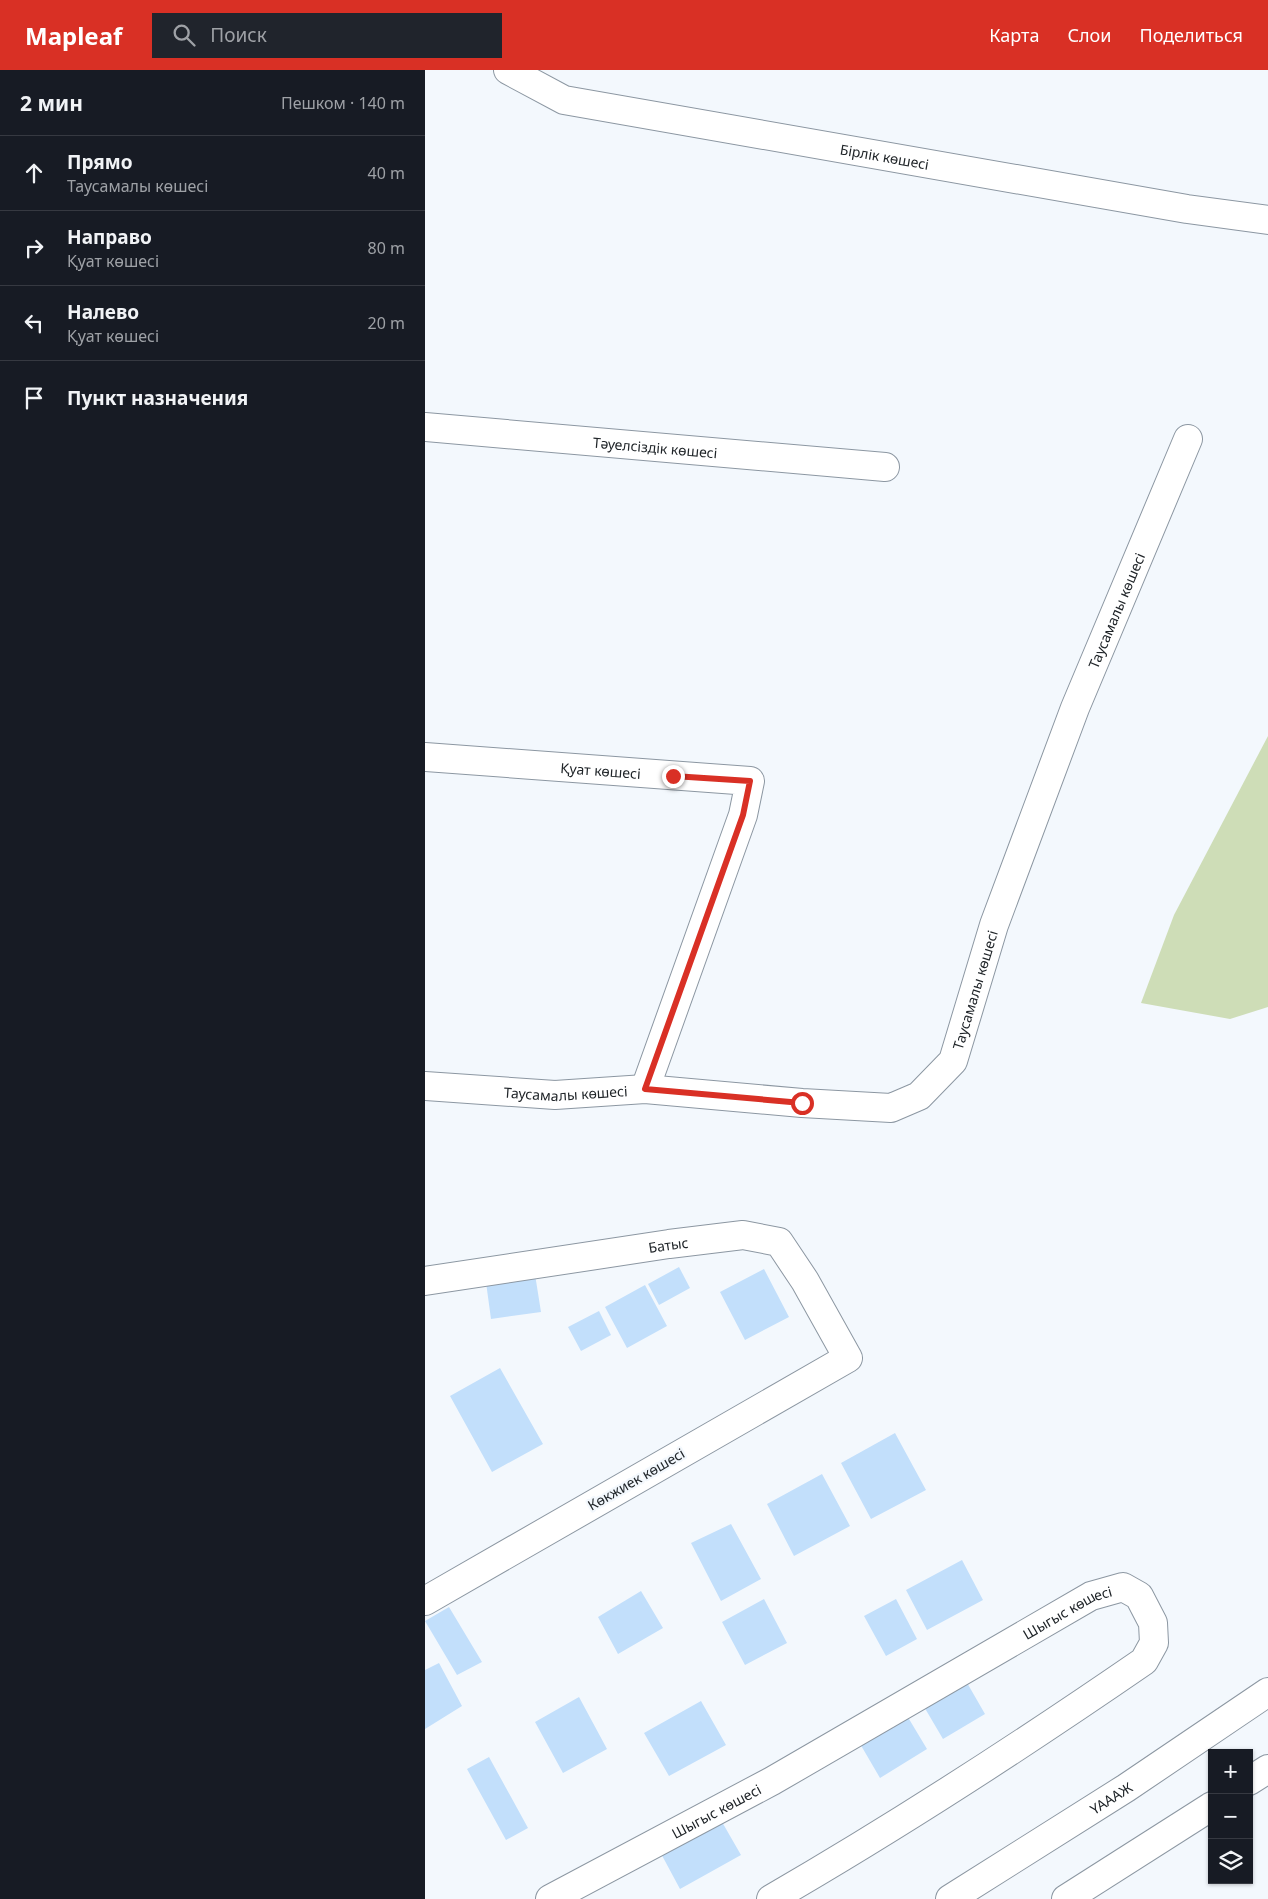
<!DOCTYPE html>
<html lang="ru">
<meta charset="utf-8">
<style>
body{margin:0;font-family:"Noto Sans",sans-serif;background:#20242c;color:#f1f3f6}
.controls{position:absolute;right:15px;bottom:15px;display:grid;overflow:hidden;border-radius:0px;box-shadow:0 1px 4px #0004}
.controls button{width:45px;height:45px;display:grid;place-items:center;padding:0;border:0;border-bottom:1px solid #363941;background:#171b24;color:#f1f3f6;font:25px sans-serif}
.stop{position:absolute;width:15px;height:15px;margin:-11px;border:4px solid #d93025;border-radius:50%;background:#fff}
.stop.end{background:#d93025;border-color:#fff;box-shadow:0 1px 5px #0008}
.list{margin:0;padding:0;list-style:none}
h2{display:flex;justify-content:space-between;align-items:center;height:65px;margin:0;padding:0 20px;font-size:21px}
h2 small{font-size:16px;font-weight:400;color:#9ea1a6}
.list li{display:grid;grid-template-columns:32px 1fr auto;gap:15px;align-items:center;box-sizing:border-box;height:75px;padding:0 20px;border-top:1px solid #363941}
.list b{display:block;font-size:19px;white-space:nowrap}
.list p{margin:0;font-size:16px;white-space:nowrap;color:#9ea1a6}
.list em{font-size:16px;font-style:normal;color:#9ea1a6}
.icon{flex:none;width:28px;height:28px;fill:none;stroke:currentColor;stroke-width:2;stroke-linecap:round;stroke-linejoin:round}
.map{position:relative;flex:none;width:843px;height:1829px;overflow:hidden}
header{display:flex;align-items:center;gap:30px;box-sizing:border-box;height:70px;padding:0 25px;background:#d93025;color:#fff}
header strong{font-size:24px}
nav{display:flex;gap:28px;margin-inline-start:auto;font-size:18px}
.search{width:350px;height:45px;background:#20242c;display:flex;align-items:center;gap:12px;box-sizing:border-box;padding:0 18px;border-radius:0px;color:#9ea1a6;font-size:19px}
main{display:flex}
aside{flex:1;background:#171b24}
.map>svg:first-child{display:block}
.green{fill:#ceddb7}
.building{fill:#c2dffb}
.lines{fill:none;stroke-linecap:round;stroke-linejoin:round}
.minor-casing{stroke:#8c97a2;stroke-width:30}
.highway-casing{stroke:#8c97a2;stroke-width:30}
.minor{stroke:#fff;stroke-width:28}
.highway{stroke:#fff;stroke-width:28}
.route{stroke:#d93025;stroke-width:6}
.labels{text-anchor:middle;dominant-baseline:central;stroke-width:4.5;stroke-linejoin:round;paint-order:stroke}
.street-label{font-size:14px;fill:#202529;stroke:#f3f8fd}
</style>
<header>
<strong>Mapleaf</strong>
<div class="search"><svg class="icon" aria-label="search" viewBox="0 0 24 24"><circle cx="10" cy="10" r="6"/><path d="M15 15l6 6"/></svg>Поиск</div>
<nav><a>Карта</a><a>Слои</a><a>Поделиться</a></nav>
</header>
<main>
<aside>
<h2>2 мин<small>Пешком · 140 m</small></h2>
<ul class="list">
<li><svg class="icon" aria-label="ahead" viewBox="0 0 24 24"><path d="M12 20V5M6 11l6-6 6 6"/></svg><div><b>Прямо</b><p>Таусамалы көшесі</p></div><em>40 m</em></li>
<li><svg class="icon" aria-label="right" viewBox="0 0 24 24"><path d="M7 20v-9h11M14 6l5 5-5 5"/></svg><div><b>Направо</b><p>Қуат көшесі</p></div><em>80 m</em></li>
<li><svg class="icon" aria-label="left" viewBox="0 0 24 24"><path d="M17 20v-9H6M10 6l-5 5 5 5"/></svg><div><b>Налево</b><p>Қуат көшесі</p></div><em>20 m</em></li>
<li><svg class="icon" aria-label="arrive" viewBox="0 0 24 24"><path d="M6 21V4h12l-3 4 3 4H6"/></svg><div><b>Пункт назначения</b></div></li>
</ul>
</aside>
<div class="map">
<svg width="843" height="1829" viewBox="0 0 843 1829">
<rect width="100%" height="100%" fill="#f3f8fd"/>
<path class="green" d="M843 666V937L805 949 716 933 749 845Z"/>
<path class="building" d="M254 1197 265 1218 234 1235 223 1214Z
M109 1198 116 1242 66 1249 60 1205Z
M339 1199 364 1247 320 1270 295 1222Z
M220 1215 242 1256 202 1278 180 1237Z
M174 1241 186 1265 156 1281 143 1257Z
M75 1298 118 1374 67 1402 25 1326Z
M470 1363 501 1420 446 1449 416 1393Z
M397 1404 425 1456 369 1486 342 1434Z
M306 1454 336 1509 296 1531 266 1473Z
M537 1490 558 1530 502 1560 481 1520Z
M216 1521 238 1558 193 1584 173 1547Z
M339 1529 362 1573 320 1595 297 1552Z
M471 1529 492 1569 461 1586 439 1546Z
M24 1537 57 1592 32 1605 0 1551Z
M14 1593 37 1636 0 1659V1600Z
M541 1611 560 1644 518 1669 498 1635Z
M154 1627 182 1679 138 1703 110 1652Z
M276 1631 301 1675 244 1706 219 1663Z
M481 1644 502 1679 455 1708 434 1672Z
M64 1687 103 1758 81 1770 42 1699Z
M293 1745 316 1785 255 1819 233 1778Z"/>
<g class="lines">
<g class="minor-casing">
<g id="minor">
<path id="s1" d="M83 0 139 30 762 139 843 150"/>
<path id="s2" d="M0 357 460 397"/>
<path id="s3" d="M0 687 325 711 318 745 220 1019"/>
<path id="s4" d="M0 1016 130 1025 220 1019 377 1033 466 1038 494 1026 528 991 569 855 650 638 763 369"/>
<path id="s5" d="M0 1211 244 1174 318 1165 354 1172 380 1211 423 1288 0 1531"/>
<path id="s6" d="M125 1829 347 1711 666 1526 698 1517 714 1526 728 1553 729 1573 719 1591C597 1675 474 1755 346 1829"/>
</g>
</g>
<g class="highway-casing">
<g id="highway">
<path d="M824 1711 843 1699"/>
<path id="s7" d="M525 1829 701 1718 843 1622"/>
<path d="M641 1829 787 1736"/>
</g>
</g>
<use href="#minor" class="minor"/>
<use href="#highway" class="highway"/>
</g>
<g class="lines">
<path class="route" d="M248 706 325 711 318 745 220 1019 377 1033"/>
</g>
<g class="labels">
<g class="street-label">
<text stroke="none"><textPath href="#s1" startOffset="389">Бірлік көшесі</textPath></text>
<text stroke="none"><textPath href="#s2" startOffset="231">Тәуелсіздік көшесі</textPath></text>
<text stroke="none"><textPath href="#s4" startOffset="1026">Таусамалы көшесі</textPath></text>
<text stroke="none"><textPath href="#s3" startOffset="176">Қуат көшесі</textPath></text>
<text stroke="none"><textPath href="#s4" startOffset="621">Таусамалы көшесі</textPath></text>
<text stroke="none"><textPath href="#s4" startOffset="141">Таусамалы көшесі</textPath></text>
<text stroke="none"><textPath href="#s5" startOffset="246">Батыс</textPath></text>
<text transform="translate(211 1409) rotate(-30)">Көкжиек көшесі</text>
<text stroke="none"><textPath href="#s6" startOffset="592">Шыгыс көшесі</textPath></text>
<text stroke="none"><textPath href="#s7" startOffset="190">ҮАААЖ</textPath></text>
<text stroke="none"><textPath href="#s6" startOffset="188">Шыгыс көшесі</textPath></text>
</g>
</g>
</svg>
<div class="controls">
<button>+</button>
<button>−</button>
<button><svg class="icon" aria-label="layers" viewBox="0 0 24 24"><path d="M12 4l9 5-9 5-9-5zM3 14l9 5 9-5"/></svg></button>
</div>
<div class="stop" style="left:377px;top:1033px"></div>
<div class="stop end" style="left:248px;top:706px"></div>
</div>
</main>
